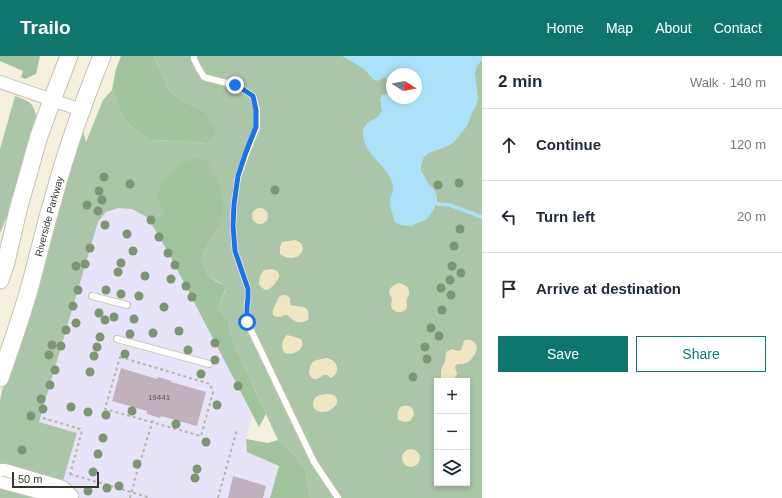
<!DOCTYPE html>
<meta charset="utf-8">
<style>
body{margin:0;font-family:Arial,sans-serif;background:#f6f6f7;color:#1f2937}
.controls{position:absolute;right:12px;bottom:12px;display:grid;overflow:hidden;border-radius:0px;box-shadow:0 2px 6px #0003}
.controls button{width:36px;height:36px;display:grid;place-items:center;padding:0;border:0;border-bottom:1px solid #e0e1e3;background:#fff;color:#1f2937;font:20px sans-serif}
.compass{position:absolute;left:386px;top:12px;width:36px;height:36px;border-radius:50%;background:#fff;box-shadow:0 2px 6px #0003;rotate:101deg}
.scale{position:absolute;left:12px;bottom:10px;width:87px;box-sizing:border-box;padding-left:4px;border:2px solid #35342d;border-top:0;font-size:11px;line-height:14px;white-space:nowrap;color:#35342d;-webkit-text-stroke:3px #fff;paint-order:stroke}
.stop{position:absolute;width:12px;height:12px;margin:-9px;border:3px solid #1a73e8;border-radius:50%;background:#fff}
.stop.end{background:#1a73e8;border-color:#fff;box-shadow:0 1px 4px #0008}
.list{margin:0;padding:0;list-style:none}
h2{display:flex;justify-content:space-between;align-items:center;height:52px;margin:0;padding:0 16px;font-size:17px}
h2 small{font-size:13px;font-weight:400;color:#747a83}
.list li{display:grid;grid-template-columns:26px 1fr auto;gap:12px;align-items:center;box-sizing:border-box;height:72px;padding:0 16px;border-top:1px solid #e0e1e3}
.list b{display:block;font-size:15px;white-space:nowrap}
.list em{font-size:13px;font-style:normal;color:#747a83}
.actions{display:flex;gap:8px;padding:12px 16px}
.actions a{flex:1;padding:9px 0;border:1px solid #0f766e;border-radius:0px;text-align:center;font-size:14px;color:#0f766e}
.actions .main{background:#0f766e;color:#fff}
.icon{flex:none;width:22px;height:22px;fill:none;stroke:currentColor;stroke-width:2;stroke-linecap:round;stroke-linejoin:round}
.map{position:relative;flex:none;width:482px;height:442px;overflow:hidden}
header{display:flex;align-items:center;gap:24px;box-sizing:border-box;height:56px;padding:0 20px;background:#0f766e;color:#fff}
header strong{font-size:19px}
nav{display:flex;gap:22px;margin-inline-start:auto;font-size:14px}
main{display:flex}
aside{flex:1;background:#fff}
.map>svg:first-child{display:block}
.commercial{fill:#e7e3f9}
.green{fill:#abc5a8;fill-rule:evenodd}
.forest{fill:#a1c39d}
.sand{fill:#f0e6c1}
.water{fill:#ace2f9}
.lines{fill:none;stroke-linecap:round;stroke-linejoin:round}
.stream{stroke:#ace2f9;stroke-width:3.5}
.building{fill:#c1b1bc}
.service-casing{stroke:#c5c1af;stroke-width:8}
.minor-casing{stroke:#c5c1af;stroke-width:14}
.secondary-casing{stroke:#c5c1af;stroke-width:19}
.path{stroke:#b8b4a6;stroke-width:2;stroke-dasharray:3 3;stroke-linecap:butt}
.service{stroke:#fff;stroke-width:6}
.minor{stroke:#fff;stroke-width:12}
.secondary{stroke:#fff;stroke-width:17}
.tree{fill:#7d9572}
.route{stroke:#1a73e8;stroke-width:5}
.labels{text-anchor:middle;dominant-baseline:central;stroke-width:3;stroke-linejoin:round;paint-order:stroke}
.number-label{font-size:8px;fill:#585351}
.street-label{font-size:10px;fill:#35342d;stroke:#fff}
</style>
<header>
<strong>Trailo</strong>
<nav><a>Home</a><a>Map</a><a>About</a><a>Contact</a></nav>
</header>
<main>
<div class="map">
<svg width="482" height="442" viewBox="0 0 482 442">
<rect width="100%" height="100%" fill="#f5f0de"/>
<path class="commercial" d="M118 152 132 153 148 162 168 196 253 357 246 383 247 396 279 410 270 442H58L77 377 39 366 98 166 106 156Z"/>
<path class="green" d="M154 0H482V442H310L306 414 293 398 278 384 257 339 231 280 229 266 218 252 227 231 208 220 202 201 213 179 218 172 165 158 148 162 132 153 118 152 106 156 98 166 39 366 77 377 58 442H0V344L3 331 29 255 82 71 86 86 103 44 112 34 124 64 149 85 172 84 206 88 204 55 185 46 169 34 159 11ZM392 18H416V42H392ZM437 325H467V427H437Z
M15 40C31 46 33 46 37 63L11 151 0 177V93Z"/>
<path class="forest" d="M0 0H40L36 18 25 23 21 21 23 15 0 5Z
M121 0H154L159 11 169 34 185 46 204 55 216 76 206 88 172 84 149 85 124 64 112 34 116 13Z
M195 102 207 105 217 123 222 140 223 157 218 172 213 179 202 201 208 220 219 227 227 230 218 252 229 266 231 280 257 339 266 358 259 371 168 196 148 162 165 158 156 140 166 121 179 109Z
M246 383 268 387 278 384 293 398 306 414 310 442H270L279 410 247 396Z"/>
<path class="sand" d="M252 160a8 8 0 1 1 16 0a8 8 0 1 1-16 0Z
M295 184C313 189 297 211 280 198V191L282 186Z
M272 213 277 215C278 216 280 218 279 221 279 223 277 224 276 226 271 233 265 238 259 228L260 220 264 214Z
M399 227C404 228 410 231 409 237 409 243 408 238 407 244 406 247 408 250 406 253 402 258 394 257 392 252 390 249 392 245 392 242 386 234 390 231 399 227Z
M286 239 290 242V247L291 249C302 252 311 248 308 264 297 269 296 266 287 259 284 259 280 261 277 261 269 260 274 251 276 247 277 246 278 242 279 241 281 239 283 239 286 239Z
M287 279 295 281 301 283C307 293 293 300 285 297 280 292 282 283 287 279Z
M466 284C472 283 475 286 477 291 477 296 471 306 466 307 462 309 460 307 456 309L455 311 457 318 453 325H447L441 322V314L445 305 446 296 452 293 458 295 461 294 464 285Z
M326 302C337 303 342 316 331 322L327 319H324C318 323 313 327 309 317 311 303 314 305 326 302Z
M327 338C337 338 341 345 333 352 328 358 313 358 313 348 313 339 321 339 327 338Z
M402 350C409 348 414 352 414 359L410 365 405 366 398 364C397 358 397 354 402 350Z
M402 402a9 9 0 1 1 18 0a9 9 0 1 1-18 0Z"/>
<path class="water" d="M342 0H482V4L477 10 475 17 478 43 476 50 472 57 467 70 454 86 448 90 429 97 424 101 421 109V115L425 121 428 127 435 135 437 141V145L434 153 427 163 411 170 400 169 395 166C393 159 390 153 390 145 391 138 395 135 392 127 387 108 364 100 363 78 363 73 364 70 368 67 370 64 373 64 376 62 378 60 380 58 382 55L380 43 382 39 388 38 391 35 392 36V42H416V18H392V30H390L385 21 377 25 373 23 363 12Z"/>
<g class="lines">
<path class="stream" d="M437 148 450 149 482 161"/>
</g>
<path class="building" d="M121 312 157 323 158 321 172 325 171 326 206 336 197 370 161 360 160 362 147 358V355L112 345Z
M233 420 266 430 263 442H228Z"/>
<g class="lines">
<g class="service-casing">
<path id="service" d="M194 0V3L199 13 204 21 211 23 235 29 244 34 253 40 257 54V71L247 96 238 121 234 148 233 170 235 195 248 233V242L247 252V266L314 406 338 442
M92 240 127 249
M117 283 209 308"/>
</g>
<g class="minor-casing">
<path id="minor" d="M0 26 81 54
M0 414H5L63 431 72 440
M0 426 60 442"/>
</g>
<g class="secondary-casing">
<g id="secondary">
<path d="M0 224 6 206 18 154 39 80 52 44 69 0"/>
<path id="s1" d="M0 322C9 296 18 271 26 244 36 211 43 177 53 144 66 95 83 47 102 0"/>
</g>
</g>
<path class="path" d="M120 301 210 328 213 336 201 380 105 353Z
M43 362 80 373 82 375 69 422
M70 418 151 442
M130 442 137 416 153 364
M218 442 237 373"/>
<use href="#service" class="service"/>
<use href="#minor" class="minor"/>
<use href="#secondary" class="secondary"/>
</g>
<g class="tree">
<circle cx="104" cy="121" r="4.5"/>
<circle cx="459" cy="127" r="4.5"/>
<circle cx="130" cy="128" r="4.5"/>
<circle cx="438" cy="129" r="4.5"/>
<circle cx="275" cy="134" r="4.5"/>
<circle cx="99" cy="135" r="4.5"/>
<circle cx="102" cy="144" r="4.5"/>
<circle cx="87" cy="149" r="4.5"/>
<circle cx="98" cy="155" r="4.5"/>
<circle cx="151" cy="164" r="4.5"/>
<circle cx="105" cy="169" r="4.5"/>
<circle cx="460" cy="173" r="4.5"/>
<circle cx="127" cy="178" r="4.5"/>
<circle cx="159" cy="181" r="4.5"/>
<circle cx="454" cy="190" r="4.5"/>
<circle cx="90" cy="192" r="4.5"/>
<circle cx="133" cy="195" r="4.5"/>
<circle cx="168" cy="197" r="4.5"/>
<circle cx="121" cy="207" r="4.5"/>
<circle cx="85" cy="208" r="4.5"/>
<circle cx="175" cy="209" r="4.5"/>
<circle cx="76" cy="210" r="4.5"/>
<circle cx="452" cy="210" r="4.5"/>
<circle cx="118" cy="216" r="4.5"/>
<circle cx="461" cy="217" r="4.5"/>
<circle cx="145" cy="220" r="4.5"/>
<circle cx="171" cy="223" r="4.5"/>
<circle cx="450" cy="224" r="4.5"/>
<circle cx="186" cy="230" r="4.5"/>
<circle cx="441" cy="232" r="4.5"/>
<circle cx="78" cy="234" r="4.5"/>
<circle cx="106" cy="234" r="4.5"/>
<circle cx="121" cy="238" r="4.5"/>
<circle cx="451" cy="239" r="4.5"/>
<circle cx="139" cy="240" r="4.5"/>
<circle cx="192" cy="241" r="4.5"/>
<circle cx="73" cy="250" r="4.5"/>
<circle cx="164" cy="251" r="4.5"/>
<circle cx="442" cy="254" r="4.5"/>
<circle cx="99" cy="257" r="4.5"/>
<circle cx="114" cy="261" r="4.5"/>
<circle cx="134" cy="263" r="4.5"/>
<circle cx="105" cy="264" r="4.5"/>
<circle cx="76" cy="267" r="4.5"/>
<circle cx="431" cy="272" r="4.5"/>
<circle cx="66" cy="274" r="4.5"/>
<circle cx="179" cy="275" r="4.5"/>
<circle cx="153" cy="277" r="4.5"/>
<circle cx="130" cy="278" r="4.5"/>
<circle cx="439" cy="280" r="4.5"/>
<circle cx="100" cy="281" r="4.5"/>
<circle cx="215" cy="287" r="4.5"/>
<circle cx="52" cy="289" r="4.5"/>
<circle cx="61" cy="290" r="4.5"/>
<circle cx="97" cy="291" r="4.5"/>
<circle cx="425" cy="291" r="4.5"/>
<circle cx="188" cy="294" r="4.5"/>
<circle cx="125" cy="298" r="4.5"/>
<circle cx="49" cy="299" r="4.5"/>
<circle cx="94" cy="300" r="4.5"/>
<circle cx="427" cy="303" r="4.5"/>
<circle cx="215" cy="304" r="4.5"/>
<circle cx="55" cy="314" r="4.5"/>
<circle cx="90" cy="316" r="4.5"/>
<circle cx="201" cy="318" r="4.5"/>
<circle cx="413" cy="321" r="4.5"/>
<circle cx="50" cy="329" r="4.5"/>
<circle cx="238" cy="330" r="4.5"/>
<circle cx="41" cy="343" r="4.5"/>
<circle cx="217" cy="349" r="4.5"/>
<circle cx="71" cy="351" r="4.5"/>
<circle cx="43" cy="353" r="4.5"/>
<circle cx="132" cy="355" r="4.5"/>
<circle cx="88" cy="356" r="4.5"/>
<circle cx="106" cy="359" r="4.5"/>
<circle cx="31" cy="360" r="4.5"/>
<circle cx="176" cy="368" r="4.5"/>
<circle cx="103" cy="382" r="4.5"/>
<circle cx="206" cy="386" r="4.5"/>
<circle cx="22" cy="394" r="4.5"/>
<circle cx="98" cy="398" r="4.5"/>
<circle cx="137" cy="408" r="4.5"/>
<circle cx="197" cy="413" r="4.5"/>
<circle cx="93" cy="416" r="4.5"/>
<circle cx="195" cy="422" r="4.5"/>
<circle cx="119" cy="430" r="4.5"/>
<circle cx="107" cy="432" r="4.5"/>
<circle cx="88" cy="435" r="4.5"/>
</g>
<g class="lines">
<path class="route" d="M235 29 244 34 253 40 256 54V71L246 96 238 120 234 148 233 170 235 195 248 233V242L247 252V266"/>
</g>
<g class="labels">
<g class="number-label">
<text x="159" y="341">19441</text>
</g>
<g class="street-label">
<text stroke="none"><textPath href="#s1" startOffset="169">Riverside Parkway</textPath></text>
</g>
</g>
</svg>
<div class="controls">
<button>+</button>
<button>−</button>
<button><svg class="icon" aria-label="layers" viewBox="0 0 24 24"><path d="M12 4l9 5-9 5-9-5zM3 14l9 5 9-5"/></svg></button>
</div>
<svg class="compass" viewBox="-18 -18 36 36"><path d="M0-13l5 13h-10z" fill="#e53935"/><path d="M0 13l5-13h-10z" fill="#747a83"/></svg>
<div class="scale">50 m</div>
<div class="stop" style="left:247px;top:266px"></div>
<div class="stop end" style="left:235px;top:29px"></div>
</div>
<aside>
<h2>2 min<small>Walk · 140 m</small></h2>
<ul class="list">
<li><svg class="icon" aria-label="ahead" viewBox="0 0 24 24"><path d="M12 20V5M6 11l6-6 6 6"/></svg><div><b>Continue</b></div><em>120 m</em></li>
<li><svg class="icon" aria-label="left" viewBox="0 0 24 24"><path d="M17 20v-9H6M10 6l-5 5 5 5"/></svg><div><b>Turn left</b></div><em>20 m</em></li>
<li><svg class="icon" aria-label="arrive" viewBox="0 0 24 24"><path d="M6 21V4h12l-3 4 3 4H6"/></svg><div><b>Arrive at destination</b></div></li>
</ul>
<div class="actions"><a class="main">Save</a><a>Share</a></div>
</aside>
</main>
